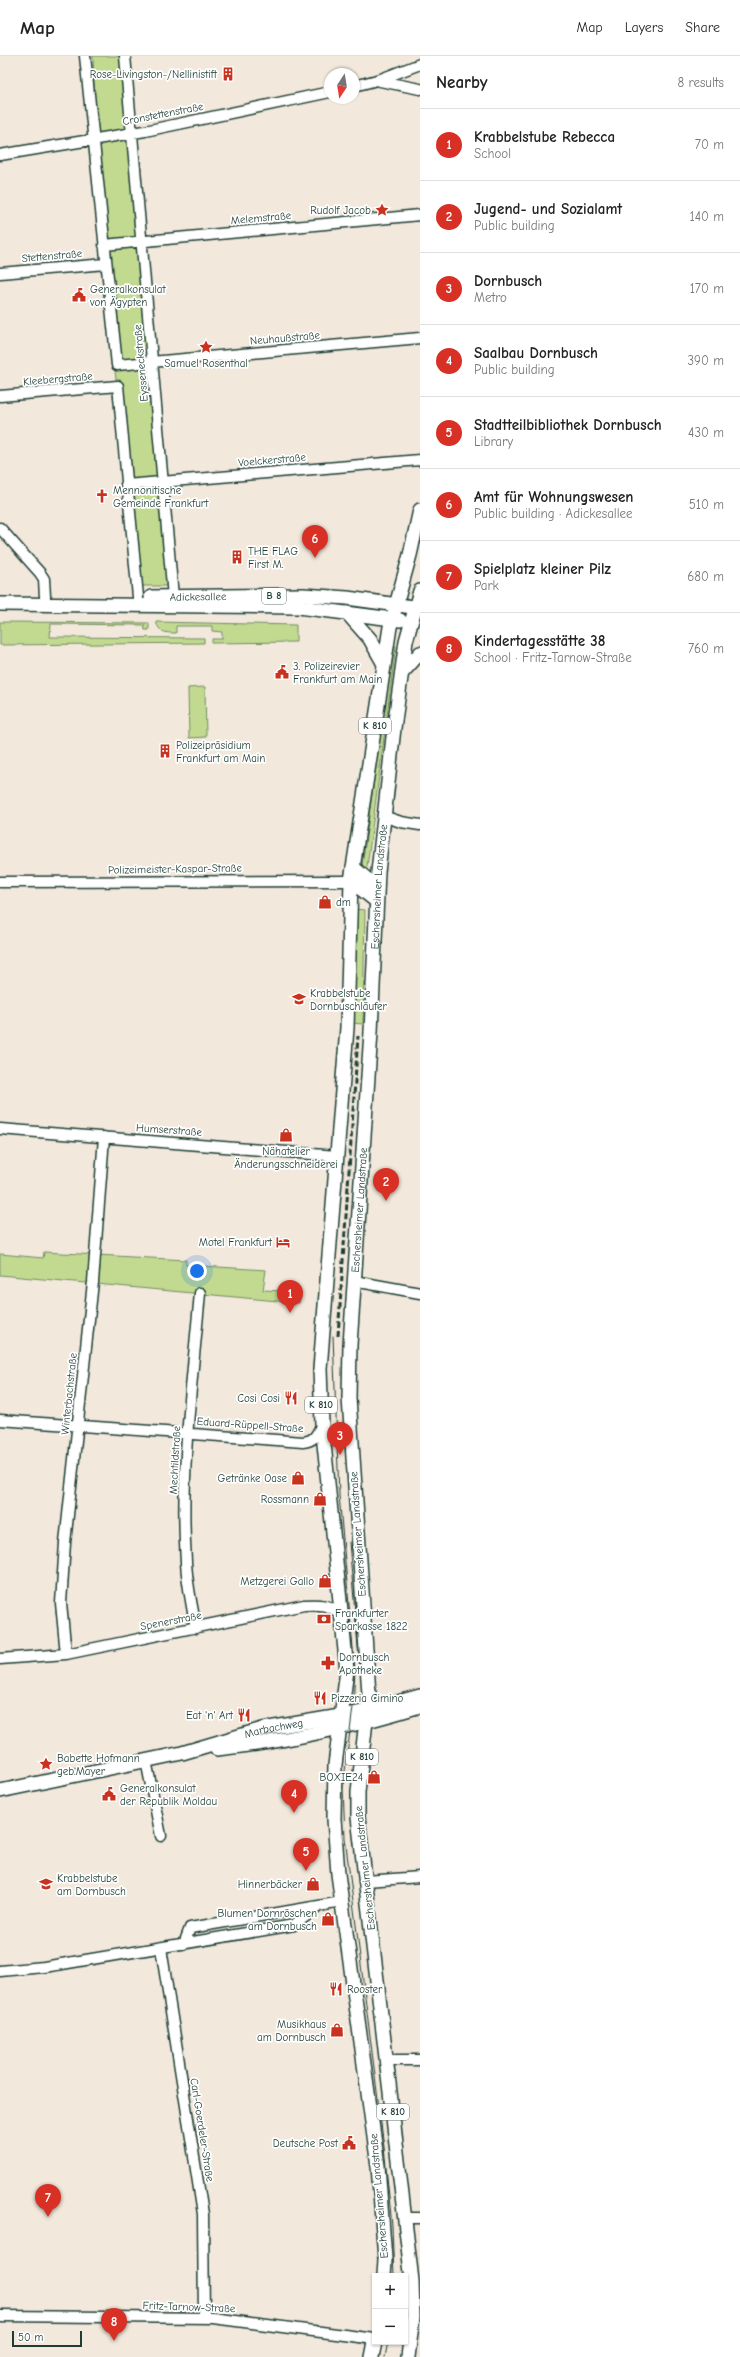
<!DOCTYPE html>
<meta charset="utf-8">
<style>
body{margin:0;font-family:"Comic Neue",sans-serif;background:#f6f6f6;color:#222}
.controls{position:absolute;right:12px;bottom:12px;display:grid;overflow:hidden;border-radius:0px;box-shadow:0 1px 3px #0004}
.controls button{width:36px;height:36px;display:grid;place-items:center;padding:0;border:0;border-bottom:1px solid #e0e0e0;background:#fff;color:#222;font:20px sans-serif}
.compass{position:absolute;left:324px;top:12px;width:36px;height:36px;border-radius:50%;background:#fff;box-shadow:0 1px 3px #0004;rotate:192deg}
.scale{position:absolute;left:12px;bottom:10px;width:70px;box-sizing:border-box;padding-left:4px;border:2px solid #1f3d34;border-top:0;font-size:11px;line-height:14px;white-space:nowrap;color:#1f3d34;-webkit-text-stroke:3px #fff;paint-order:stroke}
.you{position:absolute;left:197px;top:1215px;width:14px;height:14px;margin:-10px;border:3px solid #fff;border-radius:50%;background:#1a73e8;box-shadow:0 0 0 6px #1a73e833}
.badge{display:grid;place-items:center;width:26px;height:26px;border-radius:50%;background:#d93025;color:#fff;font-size:13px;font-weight:700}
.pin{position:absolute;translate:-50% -33px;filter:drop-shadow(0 1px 2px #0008)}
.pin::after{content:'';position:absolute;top:21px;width:14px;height:12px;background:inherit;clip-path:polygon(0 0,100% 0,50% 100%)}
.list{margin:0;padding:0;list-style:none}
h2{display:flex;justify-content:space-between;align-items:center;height:52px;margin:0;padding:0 16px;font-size:17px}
h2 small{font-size:13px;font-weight:400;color:#767676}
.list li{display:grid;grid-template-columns:26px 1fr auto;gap:12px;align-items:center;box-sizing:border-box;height:72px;padding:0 16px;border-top:1px solid #e0e0e0}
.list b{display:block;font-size:15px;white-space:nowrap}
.list p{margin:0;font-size:13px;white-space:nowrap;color:#767676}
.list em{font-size:13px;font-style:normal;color:#767676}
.map{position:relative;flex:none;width:420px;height:2301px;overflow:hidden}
header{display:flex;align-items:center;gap:24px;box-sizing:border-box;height:56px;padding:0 20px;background:#fff;border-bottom:1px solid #e0e0e0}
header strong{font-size:19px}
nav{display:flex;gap:22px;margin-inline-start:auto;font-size:14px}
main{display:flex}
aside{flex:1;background:#fff}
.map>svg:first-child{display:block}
.green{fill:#c2da90;stroke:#708c62}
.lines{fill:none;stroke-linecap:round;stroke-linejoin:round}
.minor-casing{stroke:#1f3d34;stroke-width:13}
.major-casing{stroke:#1f3d34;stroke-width:16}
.minor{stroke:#fff;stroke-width:10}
.major{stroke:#fff;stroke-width:13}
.tram{stroke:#1f3d34;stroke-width:1}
.rail{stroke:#1f3d34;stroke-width:3;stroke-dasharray:6 3;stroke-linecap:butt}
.labels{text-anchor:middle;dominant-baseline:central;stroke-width:3.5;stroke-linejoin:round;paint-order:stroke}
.shield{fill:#fff;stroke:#627771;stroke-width:1}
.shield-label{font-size:10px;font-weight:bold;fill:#1f3d34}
.poi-label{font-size:11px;fill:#1f3d34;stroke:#fff;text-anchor:start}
.street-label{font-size:11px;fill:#1f3d34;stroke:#fff}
</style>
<header>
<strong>Map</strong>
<nav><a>Map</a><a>Layers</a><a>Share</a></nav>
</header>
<main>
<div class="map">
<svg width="420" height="2301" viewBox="0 0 420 2301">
<rect width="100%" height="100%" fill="#f2e8db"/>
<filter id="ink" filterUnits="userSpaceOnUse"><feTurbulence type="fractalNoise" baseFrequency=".025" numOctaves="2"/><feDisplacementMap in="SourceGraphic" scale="8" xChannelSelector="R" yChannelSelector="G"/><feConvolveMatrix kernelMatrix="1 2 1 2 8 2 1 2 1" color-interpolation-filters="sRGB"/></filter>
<g filter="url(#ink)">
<path class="green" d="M93 0H129L158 424 167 530H140L115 315 109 194 96 82Z
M0 566 149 567V574H145L144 569 51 568 50 581 204 582V587L0 589Z
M156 566 296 569V586L212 587V583H222V576L212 575V570H176V577C165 577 160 577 156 566Z
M393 589 396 590 367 811 364 812 362 810Z
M205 631 206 681 189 682 188 632Z
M353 853 365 854 363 968 352 967Z
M44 1196 186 1204V1209L266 1214 263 1234 301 1236 299 1247 0 1219V1198L43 1202Z"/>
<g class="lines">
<g class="minor-casing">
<path id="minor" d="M85 0 117 309 420 282
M125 0 173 541
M380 25 420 33
M354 30 381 23 420 8
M0 99 145 75 330 36
M104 189 420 159
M0 217 106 208
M0 340 118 330 138 541
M126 429 420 404
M0 472 40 517 44 523 45 541
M383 760 401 766 420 769
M0 826 351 825
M0 1073 337 1100
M354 1225 420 1237
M0 1364 303 1386C315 1385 317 1378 322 1368
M196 1572C192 1550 187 1528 186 1506 180 1416 192 1326 200 1237
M66 1598 61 1547 65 1487 93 1226 104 1081
M0 1603 66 1598 304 1549C320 1548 329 1548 342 1559
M146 1704 161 1780
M366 1825 420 1821
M184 1888 190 1872 342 1846
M161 1892 203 2158 204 2262
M0 1915 44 1911 294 1869 318 1851
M387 2004H420
M405 2162H420
M0 2260 213 2262 375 2283"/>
</g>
<g class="major-casing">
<g id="major">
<path id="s1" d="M151 541 303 539 347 542 420 552"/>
<path d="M0 548 299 551 400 564"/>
<path d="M347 557 370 583 384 608"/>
<path d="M402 617 420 597"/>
<path d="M353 811 377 832"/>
<path d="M351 825 376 845"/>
<path d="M217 1693C285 1686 354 1670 420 1650"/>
<path id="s2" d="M0 1735 182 1697 263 1673 358 1657 420 1640"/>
<path d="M384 2220 385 2203 378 2110 338 1818 334 1763 335 1709 347 1614 322 1368 320 1313 347 972 351 825 390 571 410 499 420 454"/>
<path d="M372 2301 375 2286"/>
<path id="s3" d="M408 2301 413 2261 412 2225 358 1761V1736L369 1638 349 1342 350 1289 371 976 378 816 394 672 406 585 420 535"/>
</g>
</g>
<use href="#minor" class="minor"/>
<use href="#major" class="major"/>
<path class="tram" d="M333 1280 339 1439 355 1614 353 1651 343 1731 345 1782 384 2091 392 2170 394 2220
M349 1486 360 1614
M385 2301 388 2286"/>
<path class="rail" d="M338 1280 358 980"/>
</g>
</g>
<defs>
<g id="building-bare" transform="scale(1.08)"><path d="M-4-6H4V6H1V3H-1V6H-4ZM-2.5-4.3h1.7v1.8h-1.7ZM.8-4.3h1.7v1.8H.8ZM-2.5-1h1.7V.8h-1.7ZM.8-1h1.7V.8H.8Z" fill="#c8321e" stroke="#fff" stroke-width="2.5" paint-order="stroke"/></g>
<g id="sight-bare" transform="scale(1.08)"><path d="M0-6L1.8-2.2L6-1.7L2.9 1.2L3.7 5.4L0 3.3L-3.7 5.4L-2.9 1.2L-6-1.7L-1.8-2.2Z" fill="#c8321e" stroke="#fff" stroke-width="2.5" paint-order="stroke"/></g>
<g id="civic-bare" transform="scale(1.08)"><path d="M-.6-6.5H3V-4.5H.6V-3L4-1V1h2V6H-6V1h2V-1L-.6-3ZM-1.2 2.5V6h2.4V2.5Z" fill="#c8321e" stroke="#fff" stroke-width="2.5" paint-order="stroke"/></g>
<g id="church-bare" transform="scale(1.08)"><path d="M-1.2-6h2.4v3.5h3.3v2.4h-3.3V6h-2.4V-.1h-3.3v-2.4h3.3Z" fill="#c8321e" stroke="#fff" stroke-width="2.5" paint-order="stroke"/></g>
<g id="shop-bare" transform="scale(1.08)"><path d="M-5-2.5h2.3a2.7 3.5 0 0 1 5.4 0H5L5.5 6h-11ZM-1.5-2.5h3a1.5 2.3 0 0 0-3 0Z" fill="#c8321e" stroke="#fff" stroke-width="2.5" paint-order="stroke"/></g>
<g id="school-bare" transform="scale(1.08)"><path d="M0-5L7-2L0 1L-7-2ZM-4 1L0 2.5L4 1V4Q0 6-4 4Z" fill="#c8321e" stroke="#fff" stroke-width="2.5" paint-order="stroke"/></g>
<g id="hotel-bare" transform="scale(1.08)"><path d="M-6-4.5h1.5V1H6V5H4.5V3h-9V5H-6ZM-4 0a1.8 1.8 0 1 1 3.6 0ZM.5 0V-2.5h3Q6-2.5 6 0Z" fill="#c8321e" stroke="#fff" stroke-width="2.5" paint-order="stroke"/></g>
<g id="restaurant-bare" transform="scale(1.08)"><path d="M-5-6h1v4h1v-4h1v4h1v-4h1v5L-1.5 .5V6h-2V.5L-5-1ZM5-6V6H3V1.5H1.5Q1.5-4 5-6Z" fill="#c8321e" stroke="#fff" stroke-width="2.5" paint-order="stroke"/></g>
<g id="bank-bare" transform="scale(1.08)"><path d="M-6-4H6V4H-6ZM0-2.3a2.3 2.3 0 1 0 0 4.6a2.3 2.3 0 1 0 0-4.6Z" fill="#c8321e" stroke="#fff" stroke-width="2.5" paint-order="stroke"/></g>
<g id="pharmacy-bare" transform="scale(1.08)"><path d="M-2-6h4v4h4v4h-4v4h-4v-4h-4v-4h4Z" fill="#c8321e" stroke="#fff" stroke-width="2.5" paint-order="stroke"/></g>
</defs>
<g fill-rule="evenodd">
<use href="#building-bare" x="228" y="18"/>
<use href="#sight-bare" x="382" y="154"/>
<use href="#civic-bare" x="79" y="239"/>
<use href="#sight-bare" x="206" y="291"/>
<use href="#church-bare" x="102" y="440"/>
<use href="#building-bare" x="237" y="501"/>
<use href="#civic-bare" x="282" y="616"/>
<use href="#building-bare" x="165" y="695"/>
<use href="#shop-bare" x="325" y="846"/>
<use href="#school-bare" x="299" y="943"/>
<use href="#shop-bare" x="286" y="1079"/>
<use href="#hotel-bare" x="283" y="1186"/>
<use href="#restaurant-bare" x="291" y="1342"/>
<use href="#shop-bare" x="298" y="1422"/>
<use href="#shop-bare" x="320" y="1443"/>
<use href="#shop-bare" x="325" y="1525"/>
<use href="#bank-bare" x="324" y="1563"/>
<use href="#pharmacy-bare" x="328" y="1607"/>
<use href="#restaurant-bare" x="320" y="1642"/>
<use href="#restaurant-bare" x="244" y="1659"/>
<use href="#sight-bare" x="46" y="1708"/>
<use href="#shop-bare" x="374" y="1721"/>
<use href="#civic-bare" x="109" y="1738"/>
<use href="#school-bare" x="46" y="1828"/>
<use href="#shop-bare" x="313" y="1828"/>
<use href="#shop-bare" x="328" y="1863"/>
<use href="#restaurant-bare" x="336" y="1933"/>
<use href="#shop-bare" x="337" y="1974"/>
<use href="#civic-bare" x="349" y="2087"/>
</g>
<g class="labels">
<g class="shield">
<rect x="262" y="532" width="24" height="16" rx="3"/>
<rect x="359" y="662" width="32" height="16" rx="3"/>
<rect x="305" y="1341" width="32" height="16" rx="3"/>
<rect x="346" y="1693" width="32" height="16" rx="3"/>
<rect x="377" y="2048" width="32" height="16" rx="3"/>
</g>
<g class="shield-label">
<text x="274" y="540">B 8</text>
<text x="375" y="670">K 810</text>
<text x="321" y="1349">K 810</text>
<text x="362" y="1701">K 810</text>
<text x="393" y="2056">K 810</text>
</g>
<g class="poi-label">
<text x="217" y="18" text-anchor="end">Rose-Livingston-/Nellinistift</text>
<text x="371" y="154" text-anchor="end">Rudolf Jacob</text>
<text x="90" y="233">Generalkonsulat<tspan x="90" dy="13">von Ägypten</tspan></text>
<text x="206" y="307" text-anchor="middle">Samuel Rosenthal</text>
<text x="113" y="434">Mennonitische<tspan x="113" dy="13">Gemeinde Frankfurt</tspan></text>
<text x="248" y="495">THE FLAG<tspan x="248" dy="13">First M.</tspan></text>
<text x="293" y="610">3. Polizeirevier<tspan x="293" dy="13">Frankfurt am Main</tspan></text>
<text x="176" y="689">Polizeipräsidium<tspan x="176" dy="13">Frankfurt am Main</tspan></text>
<text x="336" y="846">dm</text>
<text x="310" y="937">Krabbelstube<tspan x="310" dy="13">Dornbuschläufer</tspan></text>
<text x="286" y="1095" text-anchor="middle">Nähatelier<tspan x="286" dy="13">Änderungsschneiderei</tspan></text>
<text x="272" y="1186" text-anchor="end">Motel Frankfurt</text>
<text x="280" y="1342" text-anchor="end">Cosi Cosi</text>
<text x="287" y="1422" text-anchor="end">Getränke Oase</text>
<text x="309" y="1443" text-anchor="end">Rossmann</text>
<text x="314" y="1525" text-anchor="end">Metzgerei Gallo</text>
<text x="335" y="1557">Frankfurter<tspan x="335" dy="13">Sparkasse 1822</tspan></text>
<text x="339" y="1601">Dornbusch<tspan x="339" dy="13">Apotheke</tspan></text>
<text x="331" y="1642">Pizzeria Cimino</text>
<text x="233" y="1659" text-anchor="end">Eat 'n' Art</text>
<text x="57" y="1702">Babette Hofmann<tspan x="57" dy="13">geb.Mayer</tspan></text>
<text x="363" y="1721" text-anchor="end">BOXIE24</text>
<text x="120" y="1732">Generalkonsulat<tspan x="120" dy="13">der Republik Moldau</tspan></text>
<text x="57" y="1822">Krabbelstube<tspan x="57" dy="13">am Dornbusch</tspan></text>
<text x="302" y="1828" text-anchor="end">Hinnerbäcker</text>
<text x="317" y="1857" text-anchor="end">Blumen Dornröschen<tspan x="317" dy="13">am Dornbusch</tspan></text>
<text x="347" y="1933">Rooster</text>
<text x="326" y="1968" text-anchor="end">Musikhaus<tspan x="326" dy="13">am Dornbusch</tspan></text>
<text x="338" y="2087" text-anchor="end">Deutsche Post</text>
</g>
<g class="street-label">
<text transform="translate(163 58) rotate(-11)">Cronstettenstraße</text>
<text transform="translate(261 162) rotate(-5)">Melemstraße</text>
<text transform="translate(52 200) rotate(-5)">Stettenstraße</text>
<text transform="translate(285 282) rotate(-5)">Neuhaußstraße</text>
<text transform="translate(141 307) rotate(-95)">Eysseneckstraße</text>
<text transform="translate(58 323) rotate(-5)">Kleebergstraße</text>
<text transform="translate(272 404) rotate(-5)">Voelckerstraße</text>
<text stroke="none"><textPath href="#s1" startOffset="47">Adickesallee</textPath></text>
<text transform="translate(175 813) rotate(-1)">Polizeimeister-Kaspar-Straße</text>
<text stroke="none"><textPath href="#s3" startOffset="1476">Eschersheimer Landstraße</textPath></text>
<text transform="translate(169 1074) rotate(4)">Humserstraße</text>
<text stroke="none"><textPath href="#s3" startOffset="1152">Eschersheimer Landstraße</textPath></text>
<text transform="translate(69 1338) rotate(-84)">Winterbachstraße</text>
<text transform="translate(250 1369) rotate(4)">Eduard-Rüppell-Straße</text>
<text transform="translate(175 1404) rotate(-87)">Mechtildstraße</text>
<text transform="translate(358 1478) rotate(-94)">Eschersheimer Landstraße</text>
<text transform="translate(171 1565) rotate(-11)">Spenerstraße</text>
<text stroke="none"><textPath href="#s2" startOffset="281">Marbachweg</textPath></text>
<text transform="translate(365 1812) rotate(-96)">Eschersheimer Landstraße</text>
<text transform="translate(202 2074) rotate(81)">Carl-Goerdeler-Straße</text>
<text transform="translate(379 2140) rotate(-95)">Eschersheimer Landstraße</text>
<text transform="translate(189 2251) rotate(2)">Fritz-Tarnow-Straße</text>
</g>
</g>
</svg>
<div class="controls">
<button>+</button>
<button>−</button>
</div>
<svg class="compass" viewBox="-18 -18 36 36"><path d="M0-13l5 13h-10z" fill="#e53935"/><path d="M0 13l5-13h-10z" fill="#767676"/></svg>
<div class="scale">50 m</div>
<div class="you"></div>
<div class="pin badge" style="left:290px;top:1257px">1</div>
<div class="pin badge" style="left:386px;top:1145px">2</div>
<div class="pin badge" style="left:340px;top:1399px">3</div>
<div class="pin badge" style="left:294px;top:1757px">4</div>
<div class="pin badge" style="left:306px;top:1815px">5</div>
<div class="pin badge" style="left:315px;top:502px">6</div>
<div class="pin badge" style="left:48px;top:2161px">7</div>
<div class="pin badge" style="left:114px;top:2285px">8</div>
</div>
<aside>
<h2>Nearby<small>8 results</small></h2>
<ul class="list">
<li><span class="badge">1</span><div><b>Krabbelstube Rebecca</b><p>School</p></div><em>70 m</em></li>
<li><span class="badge">2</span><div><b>Jugend- und Sozialamt</b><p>Public building</p></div><em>140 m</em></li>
<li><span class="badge">3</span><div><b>Dornbusch</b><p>Metro</p></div><em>170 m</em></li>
<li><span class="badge">4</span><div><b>Saalbau Dornbusch</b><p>Public building</p></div><em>390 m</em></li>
<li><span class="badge">5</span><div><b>Stadtteilbibliothek Dornbusch</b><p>Library</p></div><em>430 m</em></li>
<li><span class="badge">6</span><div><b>Amt für Wohnungswesen</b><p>Public building · Adickesallee</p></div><em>510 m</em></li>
<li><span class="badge">7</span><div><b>Spielplatz kleiner Pilz</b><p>Park</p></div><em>680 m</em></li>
<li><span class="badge">8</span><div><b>Kindertagesstätte 38</b><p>School · Fritz-Tarnow-Straße</p></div><em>760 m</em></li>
</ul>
</aside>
</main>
